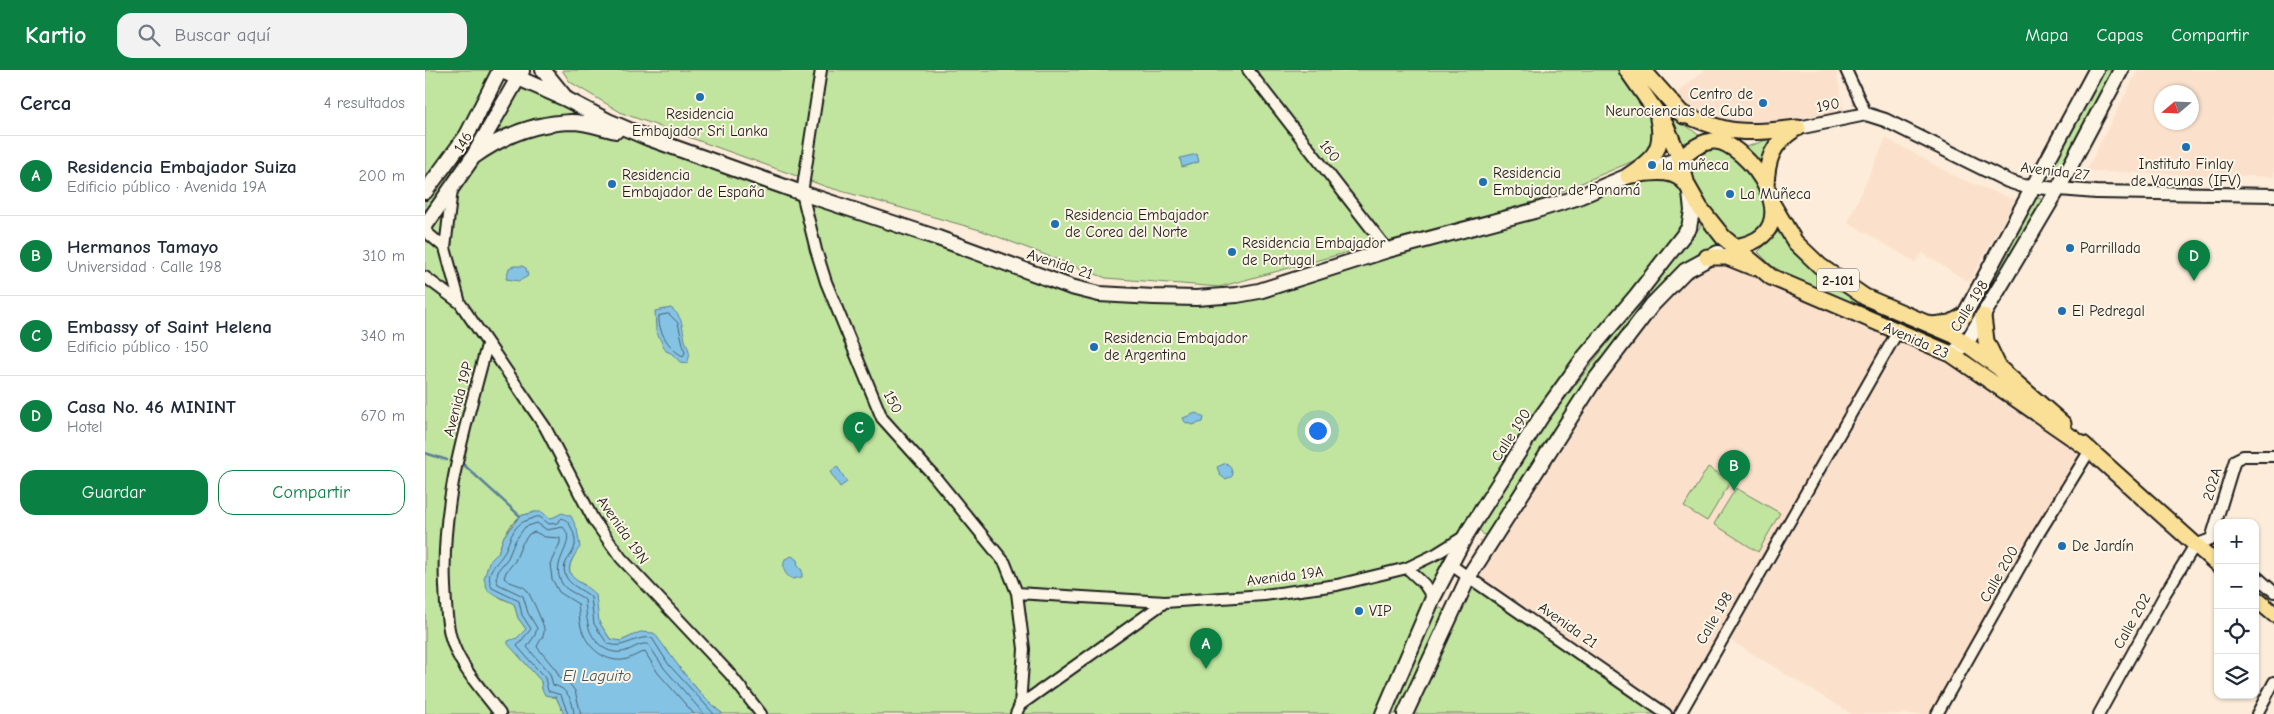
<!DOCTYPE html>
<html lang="es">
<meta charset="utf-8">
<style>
body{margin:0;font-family:"Comic Neue",sans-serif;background:#f2f2f3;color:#1f2937}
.controls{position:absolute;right:15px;bottom:15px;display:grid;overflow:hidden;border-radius:10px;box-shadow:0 1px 4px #0004}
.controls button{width:45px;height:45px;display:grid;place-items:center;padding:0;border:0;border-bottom:1px solid #e0e1e3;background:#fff;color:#1f2937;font:25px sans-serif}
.compass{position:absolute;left:1729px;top:15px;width:45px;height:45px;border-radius:50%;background:#fff;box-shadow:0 1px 4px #0004;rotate:251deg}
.you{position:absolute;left:892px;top:360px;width:18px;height:18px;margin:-12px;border:4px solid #fff;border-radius:50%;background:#1a73e8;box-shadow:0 0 0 8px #1a73e833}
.badge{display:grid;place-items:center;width:32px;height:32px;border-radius:50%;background:#0b8043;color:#fff;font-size:16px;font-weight:700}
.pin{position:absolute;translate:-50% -41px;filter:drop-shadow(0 1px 2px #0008)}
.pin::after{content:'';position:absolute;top:26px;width:18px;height:15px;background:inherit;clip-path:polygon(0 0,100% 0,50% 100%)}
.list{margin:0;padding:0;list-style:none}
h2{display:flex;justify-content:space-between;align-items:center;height:65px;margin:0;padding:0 20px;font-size:21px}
h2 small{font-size:16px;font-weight:400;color:#747a83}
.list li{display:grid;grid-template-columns:32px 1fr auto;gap:15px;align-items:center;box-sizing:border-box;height:80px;padding:0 20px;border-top:1px solid #e0e1e3}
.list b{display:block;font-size:19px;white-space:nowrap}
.list p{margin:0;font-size:16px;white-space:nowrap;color:#747a83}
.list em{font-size:16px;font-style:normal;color:#747a83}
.actions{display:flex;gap:10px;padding:15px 20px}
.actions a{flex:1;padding:11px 0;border:1px solid #0b8043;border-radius:15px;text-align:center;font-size:18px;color:#0b8043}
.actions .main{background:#0b8043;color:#fff}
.icon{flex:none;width:28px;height:28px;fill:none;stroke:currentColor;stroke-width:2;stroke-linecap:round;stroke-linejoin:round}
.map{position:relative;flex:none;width:1849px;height:644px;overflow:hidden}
header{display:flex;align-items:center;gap:30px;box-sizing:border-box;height:70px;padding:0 25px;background:#0b8043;color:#fff}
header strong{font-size:24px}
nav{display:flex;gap:28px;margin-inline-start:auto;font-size:18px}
.search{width:350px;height:45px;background:#f2f2f3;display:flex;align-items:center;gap:12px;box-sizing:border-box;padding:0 18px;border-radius:15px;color:#747a83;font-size:19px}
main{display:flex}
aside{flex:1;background:#fff}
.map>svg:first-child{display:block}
.built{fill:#fbe1cb;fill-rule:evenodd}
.green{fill:#c1e59f;stroke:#6e805e}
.water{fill:#85c3e5;stroke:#5b8095}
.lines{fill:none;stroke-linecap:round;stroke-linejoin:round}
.shore{stroke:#465f6c;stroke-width:1}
.stream{stroke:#5b8095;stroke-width:2.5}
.minor-casing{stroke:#1c1c1c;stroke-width:14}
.tertiary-casing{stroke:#1c1c1c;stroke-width:16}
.secondary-casing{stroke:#1c1c1c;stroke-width:18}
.primary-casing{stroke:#1c1c1c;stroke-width:19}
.minor{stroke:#fcf5e5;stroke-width:10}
.tertiary{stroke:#fcf5e5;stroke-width:12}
.secondary{stroke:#fcf5e5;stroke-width:14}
.primary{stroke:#fadf96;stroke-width:15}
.poi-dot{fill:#1f6fb2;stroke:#fcf5e5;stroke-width:2}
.labels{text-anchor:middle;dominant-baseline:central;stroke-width:4;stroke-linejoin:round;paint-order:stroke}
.shield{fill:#fcf5e5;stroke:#5f5d58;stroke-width:1}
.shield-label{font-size:14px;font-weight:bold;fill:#1c1c1c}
.poi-label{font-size:15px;fill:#1c1c1c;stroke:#fcf5e5;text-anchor:start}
.street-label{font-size:15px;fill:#1c1c1c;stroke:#fcf5e5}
.water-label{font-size:16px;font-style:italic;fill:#415662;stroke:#fcf5e5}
</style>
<header>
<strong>Kartio</strong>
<div class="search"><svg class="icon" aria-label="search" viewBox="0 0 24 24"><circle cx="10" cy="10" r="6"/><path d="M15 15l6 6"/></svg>Buscar aquí</div>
<nav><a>Mapa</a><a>Capas</a><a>Compartir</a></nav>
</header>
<main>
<aside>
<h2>Cerca<small>4 resultados</small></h2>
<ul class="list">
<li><span class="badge">A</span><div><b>Residencia Embajador Suiza</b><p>Edificio público · Avenida 19A</p></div><em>200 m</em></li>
<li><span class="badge">B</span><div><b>Hermanos Tamayo</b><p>Universidad · Calle 198</p></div><em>310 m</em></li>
<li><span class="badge">C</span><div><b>Embassy of Saint Helena</b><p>Edificio público · 150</p></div><em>340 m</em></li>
<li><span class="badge">D</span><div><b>Casa No. 46 MININT</b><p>Hotel</p></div><em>670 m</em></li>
</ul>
<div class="actions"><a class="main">Guardar</a><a>Compartir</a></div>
</aside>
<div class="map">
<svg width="1849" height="644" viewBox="0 0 1849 644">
<rect width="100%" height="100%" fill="#fcecd9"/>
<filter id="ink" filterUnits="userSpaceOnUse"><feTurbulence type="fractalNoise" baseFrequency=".02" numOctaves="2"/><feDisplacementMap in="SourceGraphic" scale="10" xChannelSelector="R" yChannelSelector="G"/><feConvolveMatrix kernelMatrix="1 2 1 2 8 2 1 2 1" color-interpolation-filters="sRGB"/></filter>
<g filter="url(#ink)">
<path class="built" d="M1280 0H1411L1419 41 1316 57 1273 45 1249 25Z
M1713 0H1849V107L1661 101ZM1766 22V52H1736V22Z
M1461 68 1531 107 1590 130 1544 212 1497 183 1490 192 1423 152Z
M1302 187 1526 284 1665 380 1512 644H1427L1298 566 1255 644H1241L1044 506 1167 314 1260 201Z"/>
<path class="green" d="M0 0H75L0 122Z
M137 0H1194C1215 25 1243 53 1220 86L1135 122 1108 132 794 217 681 208 555 160 402 117 197 43 145 12Z
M1677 0H1689L1636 102 1631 107 1623 104V100Z
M94 8 183 51 674 224 812 225 1203 106 1257 108 1264 158 1160 286 1041 465 958 644H298C282 632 250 595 241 578L205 567 196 571 186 570 174 552 160 515 148 509C143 500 144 495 149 486L132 446 125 449 110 442 95 446 87 454 79 466 73 483 64 492 75 528 89 533 93 548 101 559 92 568 90 581 116 611 117 619 127 627H131L139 644H0V156Z
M1225 18 1251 48 1275 66 1259 73 1256 78 1237 38Z
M72 25 74 28 42 84 6 138 0 142V129L68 26Z
M1352 66 1336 98 1316 79Z
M1283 77C1312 79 1347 114 1342 146 1338 164 1316 174 1301 162 1294 156 1289 148 1284 141 1273 125 1261 109 1265 89Z
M1615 128 1619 134 1543 262H1540L1537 259 1610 129Z
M1277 148 1296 173 1256 194 1222 233 1064 463 1059 465 1053 458 1113 364 1234 206 1267 168 1275 157Z
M1355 160 1364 173 1517 266V270L1512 272 1363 205 1347 196 1333 182Z
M1283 397 1306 411 1282 451 1259 437Z
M1311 418 1355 443 1333 482 1289 454Z
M1044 506 1241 644H981Z
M1012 538H1016L1020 541V545L974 644H963Z"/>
<path class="water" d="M772 84 774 92 757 97 755 88Z
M89 196H97L101 198 103 206 94 211 81 209 84 198Z
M246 238C258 247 257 256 260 270 263 279 267 283 262 293L255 292 246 283 241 281 231 261 230 241Z
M771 343 779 347 778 352 767 355 760 352 758 348Z
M801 393 805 396 808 405 806 407 800 409 795 405 792 397Z
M412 396 422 412 415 417 405 402Z
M110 442H117L125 449 137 443 146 446 152 459 155 477C132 509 150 505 171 525L174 552 185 569 196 571 215 562 229 563C249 589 272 625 298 644H139L131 627 120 625 117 619 116 611 83 574V571L92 568 101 559 93 548 89 534 63 521 59 509 64 492 73 483 79 466 95 446Z
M367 486 372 490 373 496 377 500V507L368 509C359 505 357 498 360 489Z"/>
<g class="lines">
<path class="shore" d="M244 244 253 253 260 283 258 286C246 281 232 261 234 246Z
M143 644 136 625 123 621 120 608 92 576 106 559 97 545 94 531 67 518C59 499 72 496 79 483 86 469 87 455 103 450 107 449 110 446 115 447 118 449 121 452 124 454L132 453 137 448C146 451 151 467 150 475 148 487 136 491 140 504 144 516 157 519 166 527L169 554 182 573C198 581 210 565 227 568L244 595 289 644
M149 644C148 630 142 618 128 615L125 604 102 577 110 565 112 558 103 543 98 526 73 514 71 509 74 499 83 488 90 471 100 457 112 453 122 460 138 457C154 474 122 491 138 515 143 522 154 524 160 530 161 538 161 547 163 554 166 571 183 587 201 581 209 578 215 573 223 574L239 598 279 644
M156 644 150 621 144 613 135 608 131 600 112 577C114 571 120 566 119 559 119 554 104 522 101 519 95 514 85 514 79 508L81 502 90 491 97 474 104 464 110 462 120 467 135 468V473L125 494 127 509 134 522 153 534C154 541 154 550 156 557 161 576 178 592 198 590 206 589 212 583 220 582L233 603 269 644"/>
<path class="stream" d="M0 383 22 390
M39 395 95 446"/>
<g class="minor-casing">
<path id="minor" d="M396 0 377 123 391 180 401 212 457 348 510 407 580 493 592 523 599 579 595 635 591 644
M823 0 963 180
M1421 0 1441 44
M0 161 20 178 35 233 120 357 168 449 196 488 305 604 336 644
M20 178 27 119
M0 207 35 233
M62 275C41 356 16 430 20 516 21 533 21 551 26 568 34 596 58 621 75 644
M1026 495 1241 644
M982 498 999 514 1008 528
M1830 505 1849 522
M592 523 740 532 839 525 912 515 982 498 1011 484 1040 466
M595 635 740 532
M1255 644 1473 261
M1512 644 1614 463 1665 380
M1674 644 1741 522 1770 475 1786 469 1810 390 1818 386H1849
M1832 644 1849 612"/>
</g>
<g class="tertiary-casing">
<path id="tertiary" d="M1373 58 1441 44 1460 50 1583 111 1598 116 1671 122 1849 125"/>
</g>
<g class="secondary-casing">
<path id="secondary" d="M75 0 141 29 183 51 223 68 377 123 513 168 646 217 674 224 729 227 771 228 812 225 834 221 963 180 1109 141 1151 128 1203 106 1255 89
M118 0 139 26
M48 87C77 66 109 53 146 52 161 52 177 58 191 61
M0 122 42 65 75 0
M0 156 48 87 97 1
M1534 255 1671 0
M1526 284 1541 274 1633 119 1696 0
M958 644 1008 528 1041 465 1116 347 1160 286 1211 226 1264 158 1267 141 1265 123
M980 644 1044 506 1167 314 1227 235 1260 201 1293 183"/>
</g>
<g class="primary-casing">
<path id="primary" d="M1202 0 1241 56 1255 89 1262 115 1275 138 1298 167 1346 207 1526 284 1665 380
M1218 0 1259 46
M1252 41C1303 65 1318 64 1373 58
M1255 89C1265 81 1275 72 1288 71 1319 68 1393 164 1309 177
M1207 105C1226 103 1249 97 1262 115
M1203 106C1227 90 1240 80 1233 49
M1341 116C1342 89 1347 74 1370 59
M1348 135 1370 172 1395 196 1440 227 1529 265 1574 298 1638 354
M1282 187H1302L1327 197
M1558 246 1561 271 1573 296
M1506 255 1526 253 1540 245
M1658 374 1793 495
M1830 528 1849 544"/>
</g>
<use href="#minor" class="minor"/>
<use href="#tertiary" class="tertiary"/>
<use href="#secondary" class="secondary"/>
<use href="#primary" class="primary"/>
</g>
</g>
<g class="poi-dot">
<circle cx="275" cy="27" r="5"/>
<circle cx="1338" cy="33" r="5"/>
<circle cx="1761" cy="77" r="5"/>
<circle cx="1227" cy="95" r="5"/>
<circle cx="1058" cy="112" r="5"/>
<circle cx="187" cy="114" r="5"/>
<circle cx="1305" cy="124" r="5"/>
<circle cx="630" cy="154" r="5"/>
<circle cx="1645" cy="178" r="5"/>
<circle cx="807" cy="182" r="5"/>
<circle cx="1637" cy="241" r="5"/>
<circle cx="669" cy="277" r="5"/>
<circle cx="1637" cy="476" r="5"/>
<circle cx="934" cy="541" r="5"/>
</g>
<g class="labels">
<rect class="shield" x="1392" y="198.5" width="42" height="23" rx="4"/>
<g class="shield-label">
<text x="1413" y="210">2-101</text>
</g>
<g class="poi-label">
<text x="1328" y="24" text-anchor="end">Centro de<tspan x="1328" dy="17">Neurociencias de Cuba</tspan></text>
<text x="275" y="44" text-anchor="middle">Residencia<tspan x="275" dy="17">Embajador Sri Lanka</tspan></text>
<text x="1761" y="94" text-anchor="middle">Instituto Finlay<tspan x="1761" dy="17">de Vacunas (IFV)</tspan></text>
<text x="1237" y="95">la muñeca</text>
<text x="1068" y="103">Residencia<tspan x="1068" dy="17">Embajador de Panamá</tspan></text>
<text x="197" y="105">Residencia<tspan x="197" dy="17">Embajador de España</tspan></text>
<text x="1315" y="124">La Muñeca</text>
<text x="640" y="145">Residencia Embajador<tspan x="640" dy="17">de Corea del Norte</tspan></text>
<text x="817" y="173">Residencia Embajador<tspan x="817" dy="17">de Portugal</tspan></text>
<text x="1655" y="178">Parrillada</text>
<text x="1647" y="241">El Pedregal</text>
<text x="679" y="268">Residencia Embajador<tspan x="679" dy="17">de Argentina</tspan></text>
<text x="1647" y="476">De Jardín</text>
<text x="944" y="541">VIP</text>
</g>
<g class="street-label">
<text transform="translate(1403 35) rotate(-12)">190</text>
<text transform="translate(38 72) rotate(-59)">146</text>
<text transform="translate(905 81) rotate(52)">160</text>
<text transform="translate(1630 101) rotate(7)">Avenida 27</text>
<text transform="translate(635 194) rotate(18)">Avenida 21</text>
<text transform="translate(1544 236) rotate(-58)">Calle 198</text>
<text transform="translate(1491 270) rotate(24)">Avenida 23</text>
<text transform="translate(33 329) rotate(-75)">Avenida 19P</text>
<text transform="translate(468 332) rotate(62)">150</text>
<text transform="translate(1086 365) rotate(-57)">Calle 190</text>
<text transform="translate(1787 414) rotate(-73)">202A</text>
<text transform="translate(198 460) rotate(55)">Avenida 19N</text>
<text transform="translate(1574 504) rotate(-60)">Calle 200</text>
<text transform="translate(860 506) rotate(-7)">Avenida 19A</text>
<text transform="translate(1289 548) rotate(-60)">Calle 198</text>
<text transform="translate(1707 551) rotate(-61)">Calle 202</text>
<text transform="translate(1143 555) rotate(35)">Avenida 21</text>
</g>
<g class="water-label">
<text x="172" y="606">El Laguito</text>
</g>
</g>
</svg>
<div class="controls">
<button>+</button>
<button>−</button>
<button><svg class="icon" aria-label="locate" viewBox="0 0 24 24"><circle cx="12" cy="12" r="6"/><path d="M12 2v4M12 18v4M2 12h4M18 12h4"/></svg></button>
<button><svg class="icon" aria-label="layers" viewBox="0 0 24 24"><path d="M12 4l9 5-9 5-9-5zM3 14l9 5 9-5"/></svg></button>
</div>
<svg class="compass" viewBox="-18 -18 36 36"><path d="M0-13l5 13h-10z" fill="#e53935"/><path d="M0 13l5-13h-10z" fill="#747a83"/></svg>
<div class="you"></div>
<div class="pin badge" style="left:781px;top:599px">A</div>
<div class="pin badge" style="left:1309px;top:421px">B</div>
<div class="pin badge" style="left:434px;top:383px">C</div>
<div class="pin badge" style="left:1769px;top:211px">D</div>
</div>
</main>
